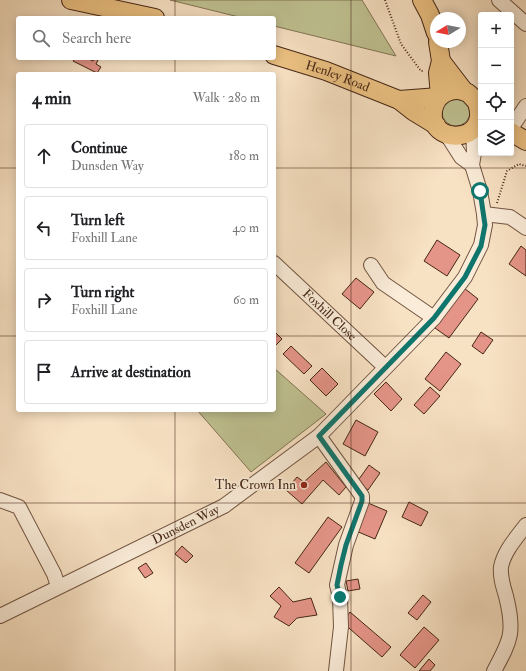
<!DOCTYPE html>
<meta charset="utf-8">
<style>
body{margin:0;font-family:"IM FELL Double Pica",serif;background:#f6f6f6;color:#202124}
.controls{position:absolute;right:12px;top:12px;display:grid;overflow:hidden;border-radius:4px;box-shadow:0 2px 10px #0003}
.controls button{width:36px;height:36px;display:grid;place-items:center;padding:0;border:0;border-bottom:1px solid #e0e0e0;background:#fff;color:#202124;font:20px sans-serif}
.compass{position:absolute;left:430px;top:12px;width:36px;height:36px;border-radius:50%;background:#fff;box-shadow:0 2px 10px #0003;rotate:260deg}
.stop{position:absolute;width:12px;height:12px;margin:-9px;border:3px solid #0f766e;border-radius:50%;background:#fff}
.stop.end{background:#0f766e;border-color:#fff;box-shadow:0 1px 4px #0008}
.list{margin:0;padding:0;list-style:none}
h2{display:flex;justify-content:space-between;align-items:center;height:52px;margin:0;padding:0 16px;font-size:17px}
h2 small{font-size:13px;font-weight:400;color:#757577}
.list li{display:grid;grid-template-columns:26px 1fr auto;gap:12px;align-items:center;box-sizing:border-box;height:64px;margin:0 8px 8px;padding:0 8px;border:1px solid #e0e0e0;border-radius:4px}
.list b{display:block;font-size:15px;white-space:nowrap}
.list p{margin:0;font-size:13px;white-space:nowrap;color:#757577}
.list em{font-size:13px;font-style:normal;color:#757577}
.icon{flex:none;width:22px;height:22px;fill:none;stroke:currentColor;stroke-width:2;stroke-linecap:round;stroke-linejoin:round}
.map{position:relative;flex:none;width:526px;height:671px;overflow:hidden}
.search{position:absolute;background:#fff;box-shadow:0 2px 10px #0003;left:16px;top:16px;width:260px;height:44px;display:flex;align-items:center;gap:10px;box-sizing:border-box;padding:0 14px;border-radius:4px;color:#757577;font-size:15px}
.panel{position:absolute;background:#fff;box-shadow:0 2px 10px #0003;left:16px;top:72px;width:260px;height:340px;border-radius:4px}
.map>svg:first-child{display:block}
.green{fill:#c0c292;stroke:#827454}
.building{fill:#e59588;stroke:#452615}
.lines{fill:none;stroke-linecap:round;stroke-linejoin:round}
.minor-casing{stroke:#725541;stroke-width:16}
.major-casing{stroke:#452615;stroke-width:20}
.path{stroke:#452615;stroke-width:2;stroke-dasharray:1 2;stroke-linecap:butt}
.minor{stroke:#faecd9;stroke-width:14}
.major{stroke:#ecc182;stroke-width:18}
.route{stroke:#0f766e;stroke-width:5}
.grid{fill:none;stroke:#452615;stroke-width:1;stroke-opacity:0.55}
.poi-dot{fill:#8f2418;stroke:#faecd9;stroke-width:1.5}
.labels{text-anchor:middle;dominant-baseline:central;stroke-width:3.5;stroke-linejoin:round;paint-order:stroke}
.street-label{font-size:13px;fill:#452615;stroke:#faecd9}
.poi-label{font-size:13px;fill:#452615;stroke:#faecd9;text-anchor:end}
</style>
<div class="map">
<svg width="526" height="671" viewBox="0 0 526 671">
<rect width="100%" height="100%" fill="#f8e2c4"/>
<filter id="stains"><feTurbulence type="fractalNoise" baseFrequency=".005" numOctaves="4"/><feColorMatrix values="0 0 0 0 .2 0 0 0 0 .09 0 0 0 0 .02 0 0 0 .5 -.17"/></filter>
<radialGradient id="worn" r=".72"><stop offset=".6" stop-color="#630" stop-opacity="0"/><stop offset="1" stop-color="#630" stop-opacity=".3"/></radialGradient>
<path class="green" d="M170 0H362L396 56 274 26V18H243Z
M442 112a14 14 0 1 1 28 0a14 14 0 1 1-28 0Z
M274 368 326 414 251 472 197 410H274Z"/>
<path class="building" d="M75 58H87L93 61 95 58H99L96 64 101 67 97 73 73 61Z
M437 240 460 255 447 276 424 261Z
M521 246 526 250V276L509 264Z
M356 278 374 292 360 309 342 294Z
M464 288 478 299 449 338 435 328Z
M274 331 282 339 274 347Z
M481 332 493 340 483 354 472 346Z
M291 346 312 366 304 374 283 354Z
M446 352 461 364 440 391 425 379Z
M322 368 338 384 326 396 310 380Z
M386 382 402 399 391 411 374 394Z
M430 387 440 396 424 414 414 405Z
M356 420 378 432 365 456 343 444Z
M326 462 346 487 339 495 323 480 302 504 286 490 297 477 304 482Z
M369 465 380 473 368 490 357 482Z
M409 502 428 512 421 526 402 517Z
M368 503 387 511 375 539 356 531Z
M328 517 342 527 309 573 295 563Z
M182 546 193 556 186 563 175 554Z
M146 563 153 573 145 578 138 568Z
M358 579 360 589 348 591 346 581Z
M279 587 293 602 311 598 317 615 297 618 289 626 274 617 281 606 270 596Z
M423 595 431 602 417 620 408 613Z
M350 612 391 647 382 657 342 622Z
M424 627 439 640 415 668 400 655Z
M429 659 435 665 430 671H419Z"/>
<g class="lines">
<g class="minor-casing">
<g id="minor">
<path d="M499 0 526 24"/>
<path d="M511 128 526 106"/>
<path d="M447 135 461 157 472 165"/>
<path d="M484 214 510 217 526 228"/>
<path id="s1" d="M274 263 385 367"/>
<path d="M371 265 383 283 434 318"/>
<path d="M319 436 362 496V501L346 545 337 585 340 597 341 627 336 671"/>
<path d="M0 500 19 507 54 574 58 586"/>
<path id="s2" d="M0 616 224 506 319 436 434 318 465 277 481 245 485 225 484 214 480 191 472 165 474 153 473 129"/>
<path d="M494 671C511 640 515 632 506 596 503 586 500 577 501 567 504 551 517 537 526 525"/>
</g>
</g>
<g class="major-casing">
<g id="major">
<path d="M71 0 155 18"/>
<path d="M422 0 430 15 436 33"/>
<path d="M438 42 441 61 438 73 440 96"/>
<path id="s3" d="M274 55 326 71 399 100 413 111 436 125"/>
<path d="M441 61 464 91"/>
<path d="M399 100 439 97"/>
<path d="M477 103C491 144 428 146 433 111 435 94 453 85 468 93 473 97 476 102 481 106"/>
<path d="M511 132 526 141"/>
</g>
</g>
<path class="path" d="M385 0 401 44 421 71H424
M497 203 507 171 519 164 526 166"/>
<use href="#minor" class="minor"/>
<use href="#major" class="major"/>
</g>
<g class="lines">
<path class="route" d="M340 597 337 585 341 565 346 545 362 501V496L319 436 434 318 465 277 481 246 485 225 480 191"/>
</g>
<path class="grid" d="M175 0V18M351 0V671M175 58V74M0 168H18M274 168H526M0 336H18M274 336H526M175 410V671M0 503H526"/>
<circle class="poi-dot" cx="304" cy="485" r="4"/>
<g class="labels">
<g class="street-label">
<text stroke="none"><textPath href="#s3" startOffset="67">Henley Road</textPath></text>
<text stroke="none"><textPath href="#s1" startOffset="76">Foxhill Close</textPath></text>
<text stroke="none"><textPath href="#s2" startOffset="207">Dunsden Way</textPath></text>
</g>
<g class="poi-label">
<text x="296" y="485">The Crown Inn</text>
</g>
</g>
<rect width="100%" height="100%" filter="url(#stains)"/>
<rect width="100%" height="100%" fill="url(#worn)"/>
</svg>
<div class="controls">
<button>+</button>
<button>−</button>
<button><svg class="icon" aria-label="locate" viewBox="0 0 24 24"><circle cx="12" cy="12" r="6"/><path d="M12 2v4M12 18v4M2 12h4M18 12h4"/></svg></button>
<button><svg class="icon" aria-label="layers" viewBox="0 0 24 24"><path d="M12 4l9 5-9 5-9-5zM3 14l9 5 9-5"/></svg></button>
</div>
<svg class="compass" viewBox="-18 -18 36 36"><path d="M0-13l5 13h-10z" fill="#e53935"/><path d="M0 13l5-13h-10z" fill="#757577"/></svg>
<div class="stop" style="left:480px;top:191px"></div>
<div class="stop end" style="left:340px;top:597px"></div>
<div class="search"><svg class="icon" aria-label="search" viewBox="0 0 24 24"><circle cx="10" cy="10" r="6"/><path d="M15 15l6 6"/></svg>Search here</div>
<section class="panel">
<h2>4 min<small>Walk · 280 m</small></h2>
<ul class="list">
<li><svg class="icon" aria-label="ahead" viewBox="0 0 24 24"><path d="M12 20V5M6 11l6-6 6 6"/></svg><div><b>Continue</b><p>Dunsden Way</p></div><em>180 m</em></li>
<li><svg class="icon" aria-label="left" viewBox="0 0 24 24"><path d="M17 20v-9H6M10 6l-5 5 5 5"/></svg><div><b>Turn left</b><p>Foxhill Lane</p></div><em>40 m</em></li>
<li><svg class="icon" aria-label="right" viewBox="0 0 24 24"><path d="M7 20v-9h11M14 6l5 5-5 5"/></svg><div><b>Turn right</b><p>Foxhill Lane</p></div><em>60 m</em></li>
<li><svg class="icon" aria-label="arrive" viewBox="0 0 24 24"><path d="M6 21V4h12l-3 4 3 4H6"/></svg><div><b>Arrive at destination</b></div></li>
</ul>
</section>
</div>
